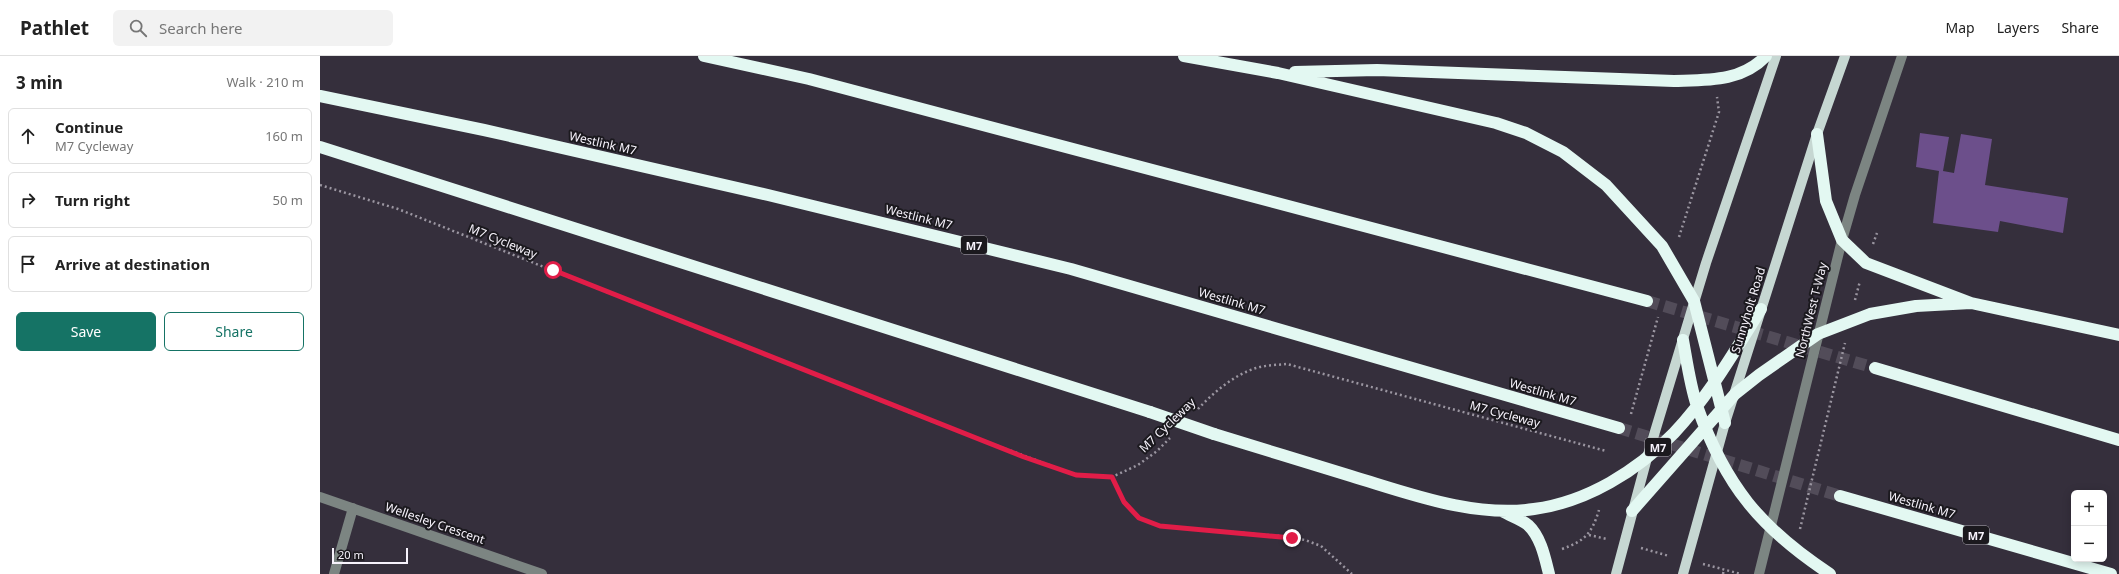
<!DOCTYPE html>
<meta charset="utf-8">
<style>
body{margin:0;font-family:"Noto Sans",sans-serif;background:#f2f2f2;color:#222}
.controls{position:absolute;right:12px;bottom:12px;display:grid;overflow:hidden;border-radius:6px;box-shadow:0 2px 10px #0003}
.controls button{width:36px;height:36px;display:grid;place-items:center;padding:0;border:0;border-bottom:1px solid #e0e0e0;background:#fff;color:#222;font:20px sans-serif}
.scale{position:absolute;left:12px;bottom:10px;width:76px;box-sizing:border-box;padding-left:4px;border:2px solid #f7f3fc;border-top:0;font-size:11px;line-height:14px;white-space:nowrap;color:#f7f3fc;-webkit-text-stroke:3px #1b191e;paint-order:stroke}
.stop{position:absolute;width:12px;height:12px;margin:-9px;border:3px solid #e11d48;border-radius:50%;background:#fff}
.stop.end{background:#e11d48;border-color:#fff;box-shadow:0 1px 4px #0008}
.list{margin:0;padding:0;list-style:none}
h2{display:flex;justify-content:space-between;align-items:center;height:52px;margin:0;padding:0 16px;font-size:17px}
h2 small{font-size:13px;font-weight:400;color:#767676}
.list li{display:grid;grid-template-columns:26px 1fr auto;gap:12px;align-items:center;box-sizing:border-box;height:56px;margin:0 8px 8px;padding:0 8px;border:1px solid #e0e0e0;border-radius:6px}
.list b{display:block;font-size:15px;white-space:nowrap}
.list p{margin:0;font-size:13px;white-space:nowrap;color:#767676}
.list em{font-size:13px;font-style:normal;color:#767676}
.actions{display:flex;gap:8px;padding:12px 16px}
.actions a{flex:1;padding:9px 0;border:1px solid #157365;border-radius:6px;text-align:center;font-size:14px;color:#157365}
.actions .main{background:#157365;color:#fff}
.icon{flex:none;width:22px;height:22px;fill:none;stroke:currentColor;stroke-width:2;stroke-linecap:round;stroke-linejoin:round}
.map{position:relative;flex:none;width:1799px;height:518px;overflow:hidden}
header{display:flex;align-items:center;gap:24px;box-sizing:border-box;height:56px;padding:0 20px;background:#fff;border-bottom:1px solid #e0e0e0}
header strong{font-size:19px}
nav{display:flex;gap:22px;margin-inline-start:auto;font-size:14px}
.search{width:280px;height:36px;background:#f2f2f2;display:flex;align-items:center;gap:10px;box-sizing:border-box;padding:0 14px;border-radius:6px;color:#767676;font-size:15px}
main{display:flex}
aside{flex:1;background:#fff}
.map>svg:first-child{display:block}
.building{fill:#6c4f8b}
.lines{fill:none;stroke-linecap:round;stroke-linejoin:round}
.highway-tunnel{stroke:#524c59;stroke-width:12;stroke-dasharray:12 6;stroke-linecap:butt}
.path{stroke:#9b96a1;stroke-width:2.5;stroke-dasharray:2 3;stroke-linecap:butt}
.minor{stroke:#7c8582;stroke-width:10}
.major{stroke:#c6d7d2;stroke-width:10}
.highway{stroke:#e3f8f2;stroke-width:12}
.highway-bridge{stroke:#e3f8f2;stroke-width:12}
.route{stroke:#e11d48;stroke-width:5}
.labels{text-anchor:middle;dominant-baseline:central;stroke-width:4;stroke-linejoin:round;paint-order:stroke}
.shield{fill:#1b191e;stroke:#b5b2b9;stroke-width:1}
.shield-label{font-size:11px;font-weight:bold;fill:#f7f3fc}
.street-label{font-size:12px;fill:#f7f3fc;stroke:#1b191e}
</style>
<header>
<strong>Pathlet</strong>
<div class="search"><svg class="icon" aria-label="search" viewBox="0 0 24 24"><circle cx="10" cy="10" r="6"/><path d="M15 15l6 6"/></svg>Search here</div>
<nav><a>Map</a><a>Layers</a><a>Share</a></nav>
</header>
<main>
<aside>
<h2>3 min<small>Walk · 210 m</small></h2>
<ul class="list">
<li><svg class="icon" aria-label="ahead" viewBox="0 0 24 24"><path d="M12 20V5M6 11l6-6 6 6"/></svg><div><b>Continue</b><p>M7 Cycleway</p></div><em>160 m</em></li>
<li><svg class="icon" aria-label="right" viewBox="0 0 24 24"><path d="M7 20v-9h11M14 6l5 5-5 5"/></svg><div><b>Turn right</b></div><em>50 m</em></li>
<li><svg class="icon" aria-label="arrive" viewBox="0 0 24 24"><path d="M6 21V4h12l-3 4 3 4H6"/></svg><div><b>Arrive at destination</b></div></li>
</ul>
<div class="actions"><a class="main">Save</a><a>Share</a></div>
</aside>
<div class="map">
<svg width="1799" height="518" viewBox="0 0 1799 518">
<rect width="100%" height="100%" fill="#352f3c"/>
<path class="building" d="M1600 77 1629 81 1623 115 1634 117 1641 78 1672 83 1665 129 1748 142 1743 177 1680 165 1678 176 1613 167 1619 115 1596 111Z"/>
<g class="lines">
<path class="highway-tunnel" d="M1327 245 1555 312
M1299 372 1520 440"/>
<path class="path" d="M0 129 78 153 619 368 756 419 792 421 818 409 837 395 850 382
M1359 181 1399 56 1397 41
M1553 188 1557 177
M1535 244 1540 225
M878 353C894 336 914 319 936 312 946 309 957 309 967 308L1286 395
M1311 358 1338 261
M792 421 804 446 819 462 840 470 960 480 985 484 1001 490 1032 518
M1480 473 1525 287
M1269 479 1287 483
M1321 492 1349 500
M1242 493C1265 485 1272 477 1279 454
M1383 508 1421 518
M1403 518 1404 513"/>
<path class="minor" d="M0 441 222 518
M14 518 33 452
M1439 518 1522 184 1535 139 1582 0"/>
<path class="major" d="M1296 518 1327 402 1386 207 1456 0
M1363 518 1405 367 1497 78 1525 0"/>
<path class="highway" d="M384 0 489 23 1327 245
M864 0 958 17 1176 67 1206 77 1243 96 1286 129 1342 190 1374 245 1405 367
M975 16 1057 14 1354 25C1388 24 1421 26 1446 0
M0 40 164 74 448 139 751 213 1299 372
M1497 78 1506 145 1522 184 1546 207 1651 247 1799 279
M0 91 830 356
M1363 284C1367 306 1370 329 1377 350 1405 429 1440 472 1510 518
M1555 312 1799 384
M894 378C940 392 985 406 1031 420 1088 437 1153 462 1214 453 1267 446 1317 415 1354 377 1389 340 1414 296 1441 253
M1520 440 1791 518
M1182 455C1190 460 1201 463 1208 469 1221 481 1225 502 1229 518
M1312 455 1415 338 1439 319 1498 278 1550 258 1596 250 1651 247"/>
<path class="highway-bridge" d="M830 356 894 378"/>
</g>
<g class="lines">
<path class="route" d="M233 214 704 401 756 419 792 421 804 446 819 462 840 470 972 482"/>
</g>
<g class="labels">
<g class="shield">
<rect x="641" y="180" width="26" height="18" rx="3"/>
<rect x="1325" y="382" width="26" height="18" rx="3"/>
<rect x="1643" y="470" width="26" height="18" rx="3"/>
</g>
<g class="shield-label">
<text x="654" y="189">M7</text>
<text x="1338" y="391">M7</text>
<text x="1656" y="479">M7</text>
</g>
<g class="street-label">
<text transform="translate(283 87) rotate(13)">Westlink M7</text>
<text transform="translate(599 161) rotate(14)">Westlink M7</text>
<text transform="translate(183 185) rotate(22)">M7 Cycleway</text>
<text transform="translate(912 245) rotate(16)">Westlink M7</text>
<text transform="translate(1428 254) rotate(-73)">Sunnyholt Road</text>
<text transform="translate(1491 254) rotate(-76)">NorthWest T-Way</text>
<text transform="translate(1223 336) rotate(16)">Westlink M7</text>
<text transform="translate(1185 358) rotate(15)">M7 Cycleway</text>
<text transform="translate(847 369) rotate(-44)">M7 Cycleway</text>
<text transform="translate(1602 449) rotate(16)">Westlink M7</text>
<text transform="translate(115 467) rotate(19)">Wellesley Crescent</text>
</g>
</g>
</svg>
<div class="controls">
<button>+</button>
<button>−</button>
</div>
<div class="scale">20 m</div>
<div class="stop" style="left:233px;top:214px"></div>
<div class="stop end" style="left:972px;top:482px"></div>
</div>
</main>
